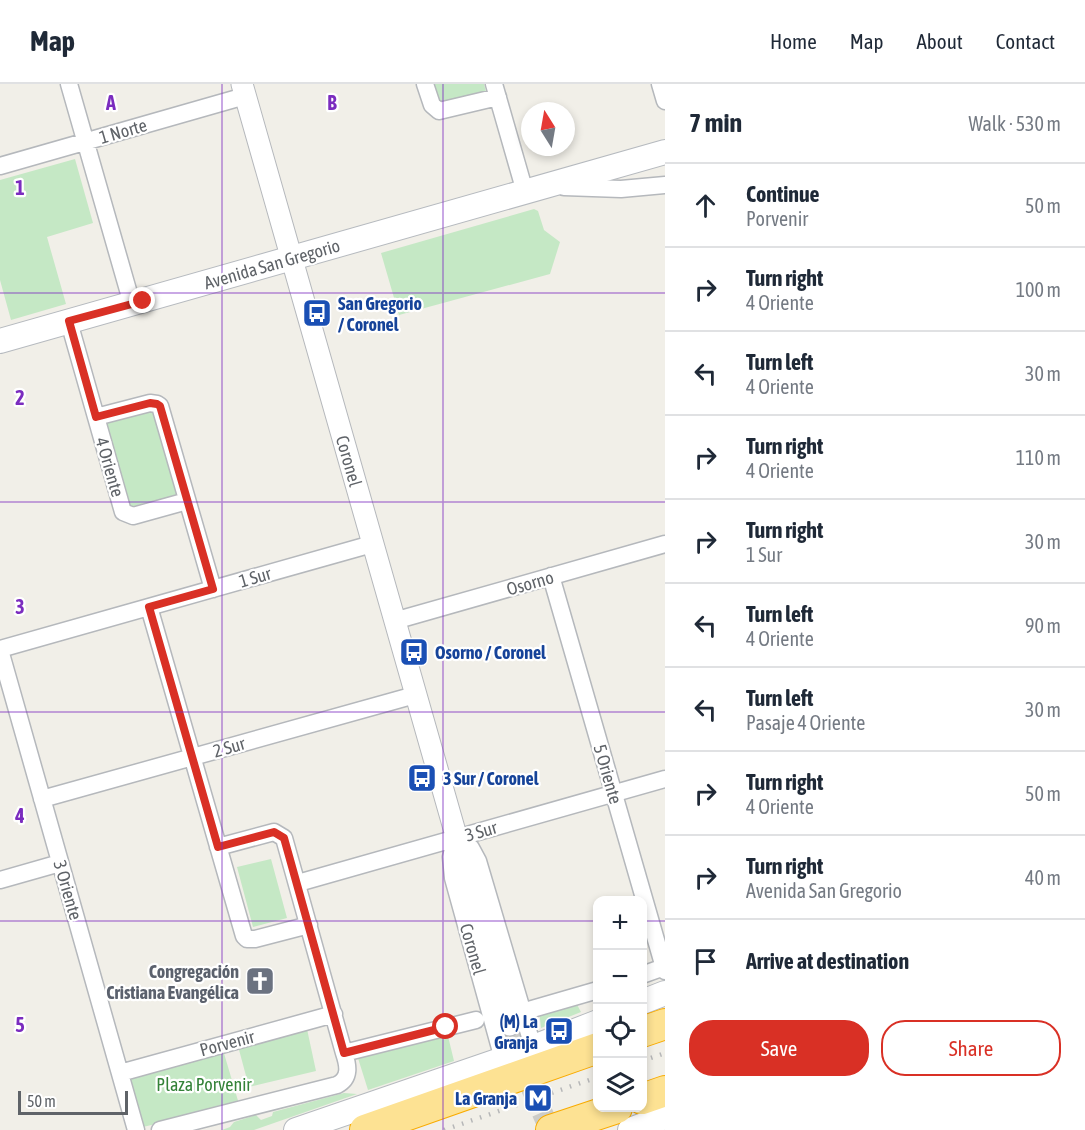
<!DOCTYPE html>
<meta charset="utf-8">
<style>
body{margin:0;font-family:"Asap Condensed",sans-serif;background:#f2f2f3;color:#1f2937}
.controls{position:absolute;right:18px;bottom:18px;display:grid;overflow:hidden;border-radius:12px;box-shadow:0 3px 9px #0003}
.controls button{width:54px;height:54px;display:grid;place-items:center;padding:0;border:0;border-bottom:2px solid #e0e1e3;background:#fff;color:#1f2937;font:30px sans-serif}
.compass{position:absolute;left:521px;top:18px;width:54px;height:54px;border-radius:50%;background:#fff;box-shadow:0 3px 9px #0003;rotate:349deg}
.scale{position:absolute;left:18px;bottom:15px;width:110px;box-sizing:border-box;padding-left:6px;border:3px solid #5f6368;border-top:0;font-size:16px;line-height:21px;white-space:nowrap;color:#5f6368;-webkit-text-stroke:4px #fff;paint-order:stroke}
.stop{position:absolute;width:18px;height:18px;margin:-14px;border:4px solid #d93025;border-radius:50%;background:#fff}
.stop.end{background:#d93025;border-color:#fff;box-shadow:0 2px 6px #0008}
.list{margin:0;padding:0;list-style:none}
h2{display:flex;justify-content:space-between;align-items:center;height:78px;margin:0;padding:0 24px;font-size:26px}
h2 small{font-size:20px;font-weight:400;color:#747a83}
.list li{display:grid;grid-template-columns:39px 1fr auto;gap:18px;align-items:center;box-sizing:border-box;height:84px;padding:0 24px;border-top:2px solid #e0e1e3}
.list b{display:block;font-size:22px;white-space:nowrap}
.list p{margin:0;font-size:20px;white-space:nowrap;color:#747a83}
.list em{font-size:20px;font-style:normal;color:#747a83}
.actions{display:flex;gap:12px;padding:18px 24px}
.actions a{flex:1;padding:14px 0;border:2px solid #d93025;border-radius:24px;text-align:center;font-size:21px;color:#d93025}
.actions .main{background:#d93025;color:#fff}
.icon{flex:none;width:33px;height:33px;fill:none;stroke:currentColor;stroke-width:2;stroke-linecap:round;stroke-linejoin:round}
.map{position:relative;flex:none;width:665px;height:1046px;overflow:hidden}
header{display:flex;align-items:center;gap:36px;box-sizing:border-box;height:84px;padding:0 30px;background:#fff;border-bottom:2px solid #e0e1e3}
header strong{font-size:28px}
nav{display:flex;gap:33px;margin-inline-start:auto;font-size:21px}
main{display:flex}
aside{flex:1;background:#fff}
.map>svg:first-child{display:block}
.green{fill:#c5e8c5}
.lines{fill:none;stroke-linecap:round;stroke-linejoin:round}
.tertiary-tunnel{stroke:#ccccc8;stroke-width:21;stroke-dasharray:21 10;stroke-linecap:butt}
.minor-casing{stroke:#b5b8bc;stroke-width:19}
.tertiary-casing{stroke:#b5b8bc;stroke-width:23}
.secondary-casing{stroke:#b6babf;stroke-width:26}
.motorway-casing{stroke:#f9ab00;stroke-width:32}
.minor{stroke:#fff;stroke-width:16}
.tertiary{stroke:#fff;stroke-width:21}
.secondary{stroke:#fff;stroke-width:24}
.motorway{stroke:#fde293;stroke-width:30}
.rail{stroke:#b6b7b8;stroke-width:4.5;stroke-dasharray:1.5 8;stroke-linecap:butt}
.route{stroke:#d93025;stroke-width:8}
.grid{fill:none;stroke:#7b2cbf;stroke-width:1.5;stroke-opacity:0.55}
.labels{text-anchor:middle;dominant-baseline:central;stroke-width:4.5;stroke-linejoin:round;paint-order:stroke}
.street-label{font-size:18px;fill:#5f6368;stroke:#fff}
.transit-label{font-size:18px;font-weight:bold;fill:#164399;stroke:#fff;text-anchor:start}
.worship-label{font-size:18px;font-weight:bold;fill:#5b616d;stroke:#fff;text-anchor:end}
.park-label{font-size:18px;fill:#348238;stroke:#fff}
.grid-label{font-size:20px;text-anchor:middle;font-weight:bold;fill:#7b2cbf;stroke:#fff;stroke-width:4.5;stroke-linejoin:round;paint-order:stroke}
</style>
<header>
<strong>Map</strong>
<nav><a>Home</a><a>Map</a><a>About</a><a>Contact</a></nav>
</header>
<main>
<div class="map">
<svg width="665" height="1046" viewBox="0 0 665 1046">
<rect width="100%" height="100%" fill="#f1efe8"/>
<path class="green" d="M433 0H484L486 8 438 20Z
M75 75 93 139 47 153 66 220 11 236 0 196V96Z
M534 125 538 127 544 146 560 158 550 190 399 231 381 169Z
M150 322 156 327 180 410 126 424 103 335Z
M271 775 287 834 253 843 237 783Z
M574 915 581 928 541 944 539 926Z
M307 945 316 987 249 1003 238 962Z
M447 948 454 977 368 1006 357 971Z
M223 966 239 1020 143 1043 129 993Z
M344 1009 357 1010 254 1046H222L230 1043 234 1038 256 1031 261 1036 272 1032 273 1028Z"/>
<g class="lines">
<path class="tertiary-tunnel" d="M510 941 530 1001 550 1046"/>
<g class="minor-casing">
<path id="minor" d="M69 0 132 220
M425 0 432 21 439 27 498 13
M494 0 525 108
M660 0 665 17
M0 82 245 12
M564 103 621 105 665 101
M69 238 123 428 133 432 187 417
M96 333 150 319 157 320 160 322 213 505
M551 492 665 887
M149 523 244 852 247 855H255L309 841
M394 537 665 460
M0 565 372 460
M0 566 136 1046
M42 715 415 611
M0 796 60 779
M298 799 665 695
M642 891 664 883
M522 928 598 906
M344 969 476 936
M503 975 453 794 451 773 456 754 471 764 478 777 533 963
M120 989 334 930
M160 1046 337 1001C351 994 348 981 344 969L284 754 274 748 218 763"/>
</g>
<g class="tertiary-casing">
<path id="tertiary" d="M242 0 510 941"/>
</g>
<g class="secondary-casing">
<path id="secondary" d="M0 257 665 68
M642 918 665 909
M296 1046 503 975 598 938
M630 1046 665 1033"/>
</g>
<g class="motorway-casing">
<path id="motorway" d="M642 948 665 940
M642 1015 665 1007
M365 1046 598 964
M551 1046 617 1024"/>
</g>
<use href="#minor" class="minor"/>
<use href="#tertiary" class="tertiary"/>
<use href="#secondary" class="secondary"/>
<use href="#motorway" class="motorway"/>
<path class="rail" d="M642 977 665 969
M444 1046 598 993"/>
</g>
<g class="lines">
<path class="route" d="M143 217 69 237 96 333 150 319 157 320 160 322 213 505 149 523 218 763 274 748 284 754 344 969 446 943"/>
</g>
<path class="grid" d="M222 0V1046M443 0V1046M0 209H665M0 418H665M0 628H665M0 837H598M642 837H665"/>
<defs>
<g id="bus-square" transform="scale(1.5)"><rect x="-9" y="-9" width="18" height="18" rx="4" fill="#1a4fb4" stroke="#fff"/><path d="M-5-6H5V4H4V6H2V4H-2V6H-4V4H-5ZM-3.5-4V0h7V-4ZM-3.5 1.2v1.5H-2V1.2ZM2 1.2v1.5H3.5V1.2Z" fill="#fff"/></g>
<g id="church-square" transform="scale(1.5)"><rect x="-9" y="-9" width="18" height="18" rx="4" fill="#6b7280" stroke="#fff"/><path d="M-1.2-6h2.4v3.5h3.3v2.4h-3.3V6h-2.4V-.1h-3.3v-2.4h3.3Z" fill="#fff"/></g>
<g id="metro-square" transform="scale(1.5)"><rect x="-9" y="-9" width="18" height="18" rx="4" fill="#1a4fb4" stroke="#fff"/><path d="M-5.5 5V-5H-3L0 0L3-5H5.5V5H3V-.5L0 4L-3-.5V5Z" fill="#fff"/></g>
</defs>
<g fill-rule="evenodd">
<use href="#bus-square" x="317" y="229"/>
<use href="#bus-square" x="414" y="568"/>
<use href="#bus-square" x="422" y="694"/>
<use href="#church-square" x="260" y="897"/>
<use href="#bus-square" x="559" y="947"/>
<use href="#metro-square" x="538" y="1014"/>
</g>
<g class="labels">
<g class="street-label">
<text transform="translate(123 47) rotate(-16)">1 Norte</text>
<text transform="translate(272 180) rotate(-16)">Avenida San Gregorio</text>
<text transform="translate(349 377) rotate(74)">Coronel</text>
<text transform="translate(110 383) rotate(74)">4 Oriente</text>
<text transform="translate(255 493) rotate(-16)">1 Sur</text>
<text transform="translate(530 499) rotate(-16)">Osorno</text>
<text transform="translate(229 663) rotate(-16)">2 Sur</text>
<text transform="translate(608 690) rotate(74)">5 Oriente</text>
<text transform="translate(481 747) rotate(-16)">3 Sur</text>
<text transform="translate(68 806) rotate(74)">3 Oriente</text>
<text transform="translate(473 865) rotate(74)">Coronel</text>
<text transform="translate(227 959) rotate(-15)">Porvenir</text>
</g>
<g class="transit-label">
<text x="338" y="219">San Gregorio<tspan x="338" dy="21">/ Coronel</tspan></text>
<text x="435" y="568">Osorno / Coronel</text>
<text x="443" y="694">3 Sur / Coronel</text>
<text x="538" y="937" text-anchor="end">(M) La<tspan x="538" dy="21">Granja</tspan></text>
<text x="517" y="1014" text-anchor="end">La Granja</text>
</g>
<g class="worship-label">
<text x="239" y="887">Congregación<tspan x="239" dy="21">Cristiana Evangélica</tspan></text>
</g>
<g class="park-label">
<text x="204" y="1000">Plaza Porvenir</text>
</g>
</g>
<g class="grid-label">
<text x="111" y="26">A</text>
<text x="332" y="26">B</text>
<text x="20" y="111">1</text>
<text x="20" y="321">2</text>
<text x="20" y="530">3</text>
<text x="20" y="739">4</text>
<text x="20" y="948">5</text>
</g>
</svg>
<div class="controls">
<button>+</button>
<button>−</button>
<button><svg class="icon" aria-label="locate" viewBox="0 0 24 24"><circle cx="12" cy="12" r="6"/><path d="M12 2v4M12 18v4M2 12h4M18 12h4"/></svg></button>
<button><svg class="icon" aria-label="layers" viewBox="0 0 24 24"><path d="M12 4l9 5-9 5-9-5zM3 14l9 5 9-5"/></svg></button>
</div>
<svg class="compass" viewBox="-18 -18 36 36"><path d="M0-13l5 13h-10z" fill="#e53935"/><path d="M0 13l5-13h-10z" fill="#747a83"/></svg>
<div class="scale">50 m</div>
<div class="stop" style="left:446px;top:943px"></div>
<div class="stop end" style="left:143px;top:217px"></div>
</div>
<aside>
<h2>7 min<small>Walk · 530 m</small></h2>
<ul class="list">
<li><svg class="icon" aria-label="ahead" viewBox="0 0 24 24"><path d="M12 20V5M6 11l6-6 6 6"/></svg><div><b>Continue</b><p>Porvenir</p></div><em>50 m</em></li>
<li><svg class="icon" aria-label="right" viewBox="0 0 24 24"><path d="M7 20v-9h11M14 6l5 5-5 5"/></svg><div><b>Turn right</b><p>4 Oriente</p></div><em>100 m</em></li>
<li><svg class="icon" aria-label="left" viewBox="0 0 24 24"><path d="M17 20v-9H6M10 6l-5 5 5 5"/></svg><div><b>Turn left</b><p>4 Oriente</p></div><em>30 m</em></li>
<li><svg class="icon" aria-label="right" viewBox="0 0 24 24"><path d="M7 20v-9h11M14 6l5 5-5 5"/></svg><div><b>Turn right</b><p>4 Oriente</p></div><em>110 m</em></li>
<li><svg class="icon" aria-label="right" viewBox="0 0 24 24"><path d="M7 20v-9h11M14 6l5 5-5 5"/></svg><div><b>Turn right</b><p>1 Sur</p></div><em>30 m</em></li>
<li><svg class="icon" aria-label="left" viewBox="0 0 24 24"><path d="M17 20v-9H6M10 6l-5 5 5 5"/></svg><div><b>Turn left</b><p>4 Oriente</p></div><em>90 m</em></li>
<li><svg class="icon" aria-label="left" viewBox="0 0 24 24"><path d="M17 20v-9H6M10 6l-5 5 5 5"/></svg><div><b>Turn left</b><p>Pasaje 4 Oriente</p></div><em>30 m</em></li>
<li><svg class="icon" aria-label="right" viewBox="0 0 24 24"><path d="M7 20v-9h11M14 6l5 5-5 5"/></svg><div><b>Turn right</b><p>4 Oriente</p></div><em>50 m</em></li>
<li><svg class="icon" aria-label="right" viewBox="0 0 24 24"><path d="M7 20v-9h11M14 6l5 5-5 5"/></svg><div><b>Turn right</b><p>Avenida San Gregorio</p></div><em>40 m</em></li>
<li><svg class="icon" aria-label="arrive" viewBox="0 0 24 24"><path d="M6 21V4h12l-3 4 3 4H6"/></svg><div><b>Arrive at destination</b></div></li>
</ul>
<div class="actions"><a class="main">Save</a><a>Share</a></div>
</aside>
</main>
